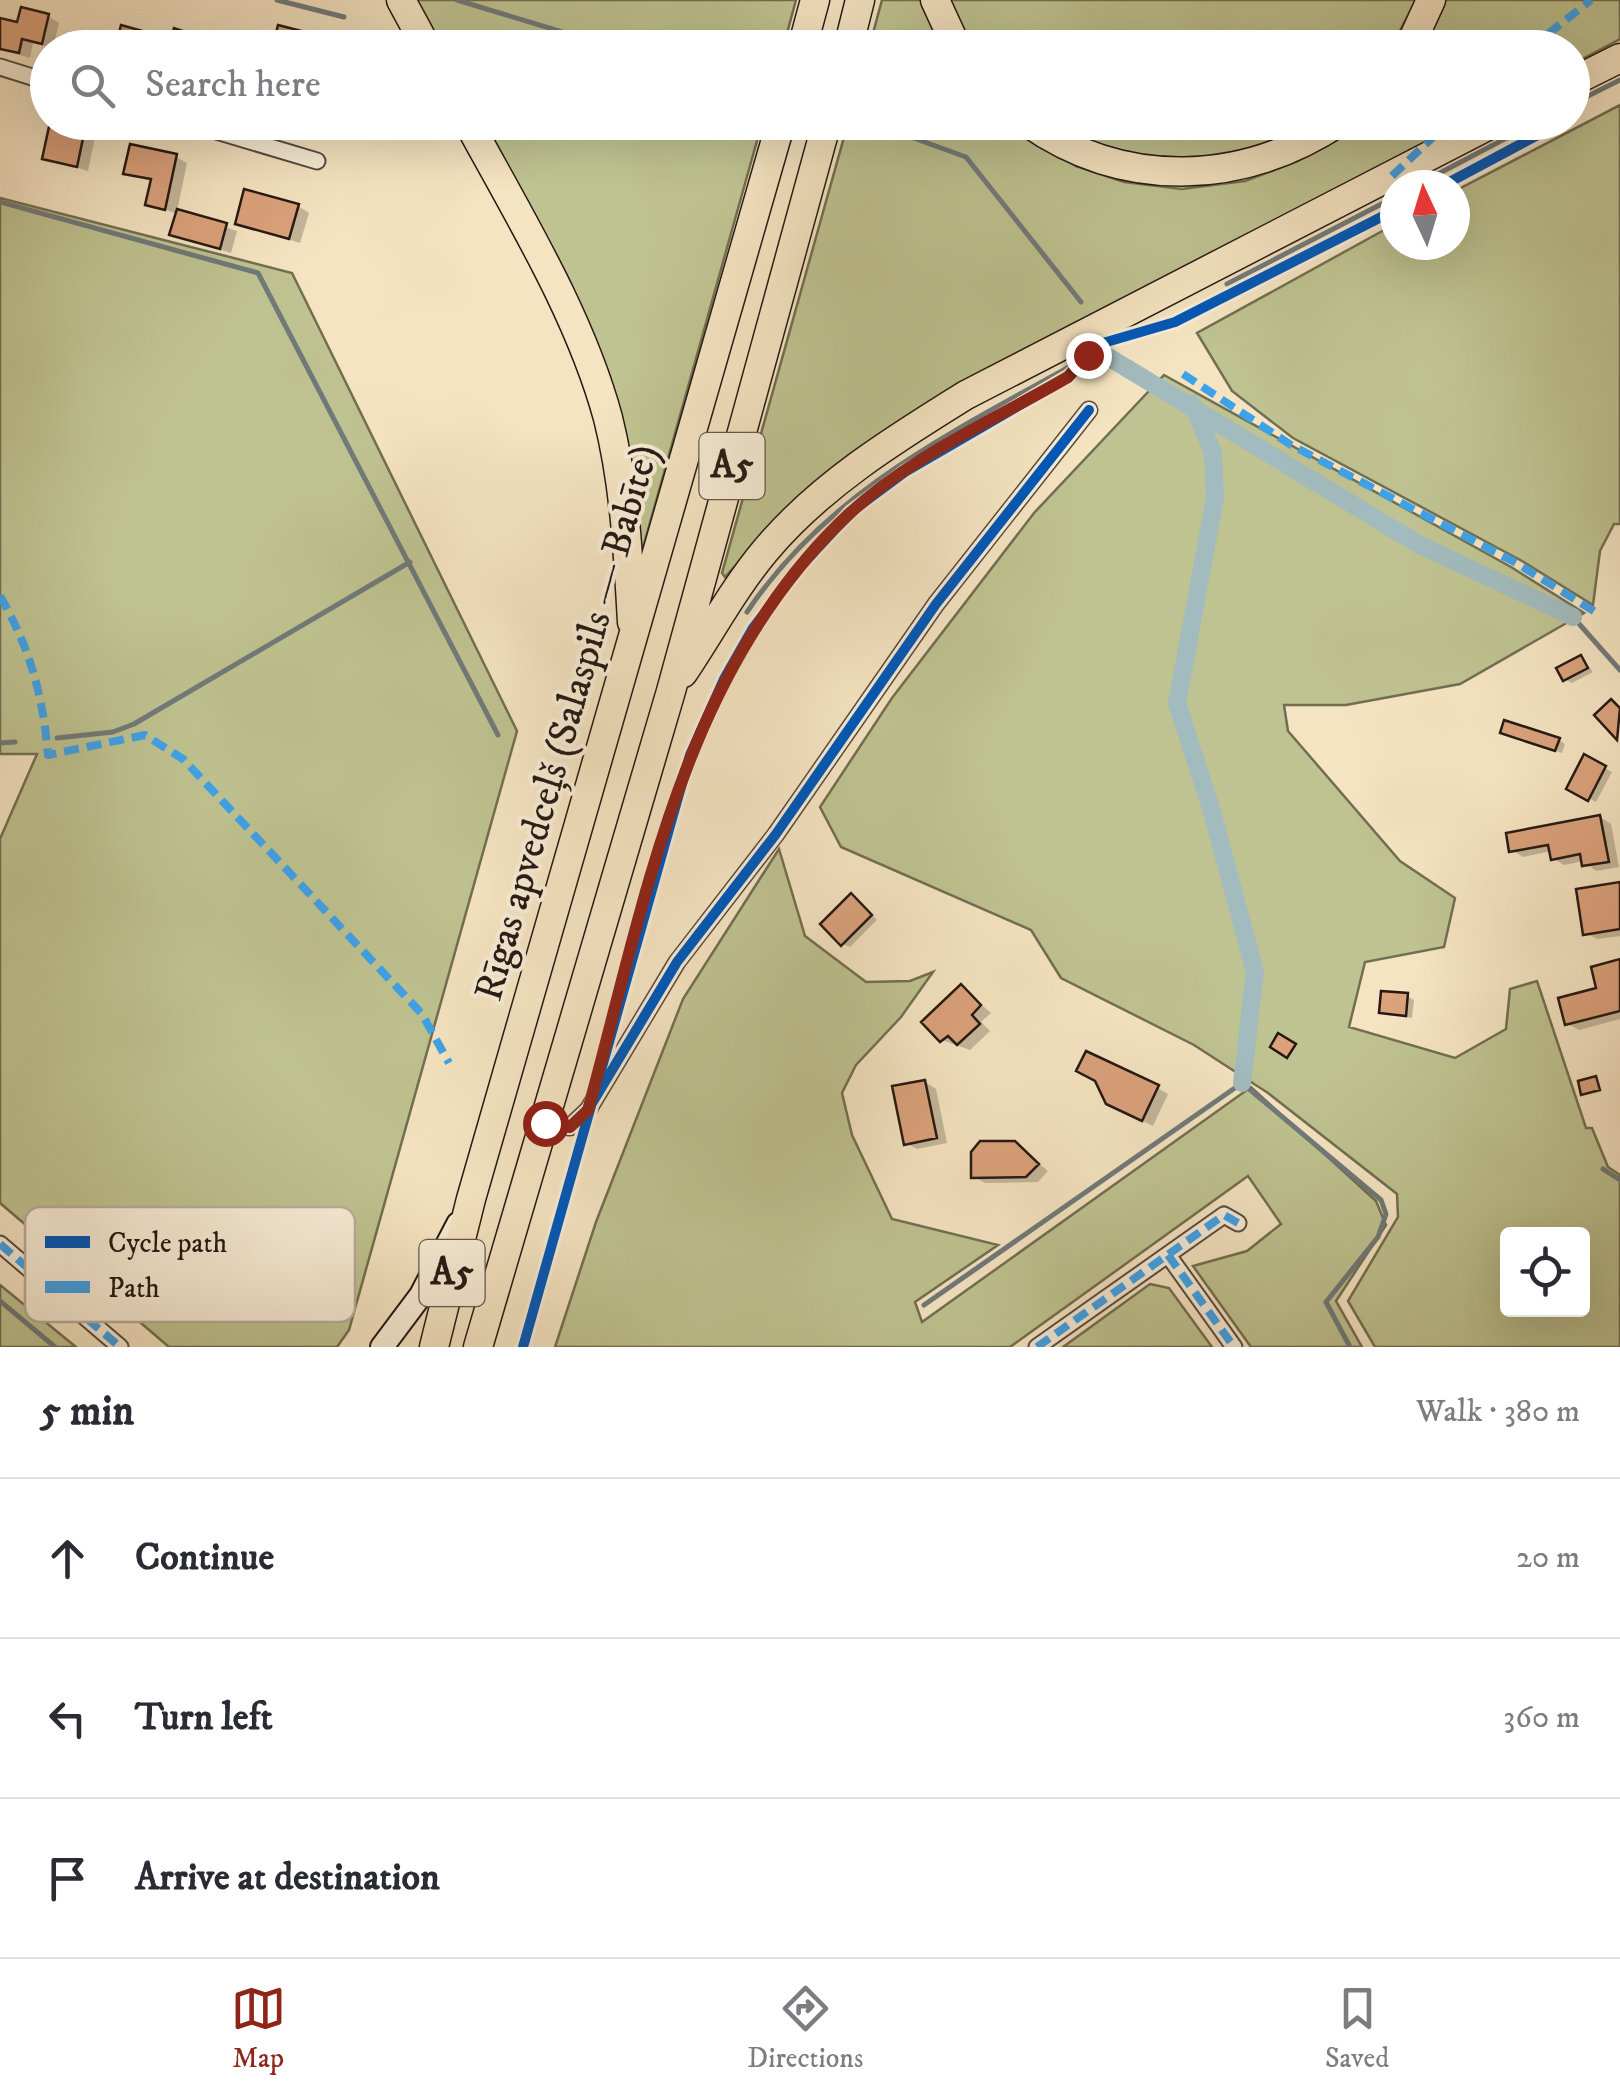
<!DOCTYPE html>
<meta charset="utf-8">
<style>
body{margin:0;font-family:"IM FELL DW Pica",serif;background:#f2f2f3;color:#2b2b33}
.controls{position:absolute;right:30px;bottom:30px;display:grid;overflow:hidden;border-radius:10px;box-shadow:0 10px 40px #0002}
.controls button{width:90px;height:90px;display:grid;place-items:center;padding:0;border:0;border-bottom:2px solid #e1e1e2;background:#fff;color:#2b2b33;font:50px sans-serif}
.compass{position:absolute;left:1380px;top:170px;width:90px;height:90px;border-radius:50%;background:#fff;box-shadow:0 10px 40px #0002;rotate:356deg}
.stop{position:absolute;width:30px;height:30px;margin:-22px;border:8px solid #8f2418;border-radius:50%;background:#fff}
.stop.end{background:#8f2418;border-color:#fff;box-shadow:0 2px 10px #0008}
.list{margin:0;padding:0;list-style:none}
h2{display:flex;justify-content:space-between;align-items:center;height:130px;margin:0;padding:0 40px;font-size:42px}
h2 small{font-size:32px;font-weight:400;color:#7c7c81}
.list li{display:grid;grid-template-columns:65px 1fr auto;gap:30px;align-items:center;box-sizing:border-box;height:160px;padding:0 40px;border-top:2px solid #e1e1e2}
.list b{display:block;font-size:38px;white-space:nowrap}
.list em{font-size:32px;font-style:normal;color:#7c7c81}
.icon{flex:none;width:55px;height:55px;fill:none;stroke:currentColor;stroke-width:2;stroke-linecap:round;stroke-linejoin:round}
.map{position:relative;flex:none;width:1620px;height:1347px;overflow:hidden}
.search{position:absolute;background:#fff;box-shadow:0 10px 40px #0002;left:30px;right:30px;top:30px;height:110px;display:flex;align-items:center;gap:25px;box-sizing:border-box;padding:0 35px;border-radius:55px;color:#7c7c81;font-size:38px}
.sheet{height:610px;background:#fff}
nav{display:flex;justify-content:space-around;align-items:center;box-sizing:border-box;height:140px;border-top:2px solid #e1e1e2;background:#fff;font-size:28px;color:#7c7c81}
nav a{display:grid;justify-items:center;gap:5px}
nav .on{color:#8f2418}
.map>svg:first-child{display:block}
.green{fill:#bfc391;stroke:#726e52;stroke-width:2.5;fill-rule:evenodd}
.shadow{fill:#0003}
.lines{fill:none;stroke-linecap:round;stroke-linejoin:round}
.stream{stroke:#707a7a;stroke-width:5}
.canal{stroke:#a2bbbe;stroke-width:18}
.building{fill:#dba27c;stroke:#251814;stroke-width:2.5}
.street-casing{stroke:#594b40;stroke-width:19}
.secondary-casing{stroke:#251814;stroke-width:26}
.highway-casing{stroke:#251814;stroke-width:31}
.street{stroke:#f8edd7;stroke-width:15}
.secondary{stroke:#f8edd7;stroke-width:22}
.highway{stroke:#f5e4c2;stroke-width:28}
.quiet{stroke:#3ea2ea;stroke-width:8;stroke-dasharray:15 8;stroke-linecap:butt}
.cycleway-casing{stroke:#f8edd7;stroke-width:16}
.cycleway{stroke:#0057b8;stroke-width:10}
.route{stroke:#8f2418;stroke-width:12}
.labels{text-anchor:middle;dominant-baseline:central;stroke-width:8;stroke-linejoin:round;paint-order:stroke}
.shield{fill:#f8edd7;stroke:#64584e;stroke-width:2.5}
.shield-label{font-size:38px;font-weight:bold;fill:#251814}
.street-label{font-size:40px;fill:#251814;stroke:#f8edd7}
.key{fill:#f8edd7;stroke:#b9ad9c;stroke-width:2.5}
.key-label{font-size:28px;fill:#251814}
</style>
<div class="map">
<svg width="1620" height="1347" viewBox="0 0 1620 1347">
<rect width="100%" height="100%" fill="#f5e4c2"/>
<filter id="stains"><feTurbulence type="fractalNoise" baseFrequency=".002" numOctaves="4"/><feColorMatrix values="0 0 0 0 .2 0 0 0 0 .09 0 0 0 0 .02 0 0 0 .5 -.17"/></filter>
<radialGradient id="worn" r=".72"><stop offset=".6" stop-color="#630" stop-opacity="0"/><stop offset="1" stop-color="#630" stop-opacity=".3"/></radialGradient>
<path class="green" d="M413 0H796L783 48 437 47Z
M882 0H922L944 47 869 48Z
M946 0H1416L1391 48 970 47Z
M1444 0H1620V39L1573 64 1572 48H1424Z
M1620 105V524H1614L1600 551 1593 605 1522 561 1293 438 1232 391 1197 333 1395 224V245H1455V191Z
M476 123H762L639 562 626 484Z
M848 123H1009L1076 166 1124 182 1182 189 1245 181 1298 161 1357 123H1462L979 376 790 506 725 577 722 573Z
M1046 123H1312C1253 159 1177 171 1110 151 1088 145 1067 132 1046 123Z
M0 198 292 273 517 731 349 1330 337 1347H169L0 1203V839L37 754H0Z
M1164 375 1511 567 1584 613 1460 684 1346 705H1284L1288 731 1400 861 1455 898 1444 947 1365 962 1349 1027 1455 1058 1506 1029 1510 989 1537 981 1586 1128H1592L1608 1167 1620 1175V1347H1375L1348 1301 1398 1217 1397 1194 1268 1093 1194 1045 1061 978 1031 930 841 847 820 807 892 698 1034 513ZM1508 1234H1582V1310H1508Z
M779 849 805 936 866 982 910 981 933 972 901 1017 856 1065 842 1093 852 1135 892 1219 998 1245 915 1302 922 1322 1251 1087 1376 1201 1386 1225 1336 1301 1362 1347H1251L1193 1266 1247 1251 1281 1224 1248 1176 1010 1347H555L596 1222 683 999Z
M1150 1284 1169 1288 1212 1347H1063Z
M0 1285 76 1347H0Z"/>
<path class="shadow" d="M48 16 59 23 53 48 33 43 30 58 0 49V21L19 25Z
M188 35 199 41 198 48H117L173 42Z
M308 35 315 39 313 48H275Z
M84 131 95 137 88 171 45 158Z
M176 157 187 163 177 211 237 231 231 253 172 234 178 214 148 204 153 182 126 172Z
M298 206 309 213 300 243 237 223Z
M1581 657 1593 672 1572 683 1565 679Z
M1509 736 1559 740 1565 744 1562 753Z
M1585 758 1612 772 1596 802 1569 788Z
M1600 817 1611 824 1619 867 1596 871 1584 861 1564 865 1553 858 1552 851 1523 857 1512 850Z
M1620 885V936L1597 939 1586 933Z
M858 900 877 920 850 947 843 944Z
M1620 962V1019L1579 1030 1568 1024Z
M961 987 991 1013 981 1022 990 1031 970 1050 942 1040Z
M1407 996 1414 1000 1412 1018 1381 1012Z
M925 1082 936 1089 947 1143 917 1149 906 1143Z
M1158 1088 1168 1094 1153 1126 1121 1110Z
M1014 1143 1048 1171 1038 1182 985 1183 974 1177Z"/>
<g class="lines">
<path class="stream" d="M277 0 344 17
M457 0 615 48
M1572 104 1620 80
M897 132 966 157 1081 302
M1417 185 1537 122
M0 202 258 273 498 735
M1227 284 1395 197
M747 612C827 493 948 434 1071 366
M1573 617 1620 670
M57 738 113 732 134 724 410 562
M0 743 15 742
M1603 1169 1620 1180
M0 1301 55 1347
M924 1305 1242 1083 1381 1200 1386 1214 1378 1237 1326 1302 1350 1347"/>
<path class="canal" d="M1110 358 1418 544 1573 617
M1192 404 1213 452 1215 498 1177 703 1211 808 1255 972 1242 1083"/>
</g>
<path class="building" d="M21 7 49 14 42 44 22 39 19 53 0 49V18L17 22Z
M121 25 171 39 174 28 189 33 185 48H115Z
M278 25 309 33 305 48H272Z
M50 122 85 129 77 167 42 159Z
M130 144 177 154 165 210 145 205 151 179 123 174Z
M244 189 299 204 289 239 235 224Z
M177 209 227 223 220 249 169 235Z
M1581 655 1588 668 1563 681 1556 668Z
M1611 699 1620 708 1617 740 1594 715Z
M1504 720 1560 738 1555 751 1500 733Z
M1584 754 1606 766 1588 801 1566 789Z
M1600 815 1609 862 1582 866 1580 854 1551 860 1548 845 1509 852 1506 833Z
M1620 882V929L1583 935 1576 889Z
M851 893 872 915 841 946 820 924Z
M1620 959V1011L1565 1025 1558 998 1596 988 1591 967Z
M961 984 981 1005 972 1015 980 1024 957 1045 948 1036 940 1042 921 1022Z
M1381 991 1408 993 1406 1016 1379 1013Z
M1278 1033 1296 1044 1287 1058 1270 1047Z
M1086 1051 1159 1085 1142 1121 1106 1104 1095 1081 1076 1071Z
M1596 1076 1600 1090 1581 1095 1578 1081Z
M925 1080 937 1138 904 1145 892 1086Z
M980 1141H1015L1039 1164 1026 1177 971 1178V1152Z"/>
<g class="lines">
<g class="street-casing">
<path id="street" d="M0 67 48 82
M186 122 317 161
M545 1123 570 1127 588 1110 677 962 776 834 936 604 1089 410
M0 1244 120 1347
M1168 1255 1234 1347
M1037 1347 1224 1215 1238 1223"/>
</g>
<g class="secondary-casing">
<path id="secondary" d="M382 1347 421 1295 458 1224"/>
</g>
<g class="highway-casing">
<path id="highway" d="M401 0 427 48
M935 0 957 48
M802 48 815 0
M848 48 860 0
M1409 48 1431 0
M1572 82 1620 58
M468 122C519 216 580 315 608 418 625 486 628 553 632 622
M1027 122C1124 190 1241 186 1339 122
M683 673C710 633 734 588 765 551 819 486 895 439 966 395L1495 122
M434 1347 471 1199 781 122
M478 1347 671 691 827 122"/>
</g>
<use href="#street" class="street"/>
<use href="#secondary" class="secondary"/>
<use href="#highway" class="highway"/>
<path class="quiet" d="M1530 48 1591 0
M1392 176 1449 122
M1183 374 1291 445 1518 564 1597 613
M0 596C30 648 43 696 48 755L145 735 183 759 422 1014 449 1063
M0 1244 120 1347
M1168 1255 1234 1347
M1037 1347 1224 1215 1238 1223"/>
<g class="cycleway-casing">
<path id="cycleway" d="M1444 185 1562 122
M545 1123 570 1127 588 1110 677 962 776 834 936 604 1089 410
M523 1347 690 755 724 679 753 628 800 567 851 512 905 472 1068 377 1103 343 1175 322 1395 210"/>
</g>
<use href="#cycleway" class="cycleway"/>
</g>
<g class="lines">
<path class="route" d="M545 1123 570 1127 588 1110C646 900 683 669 849 514 911 456 996 419 1068 377L1088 355"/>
</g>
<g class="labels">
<g class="shield">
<rect x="699.5" y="433" width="65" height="66" rx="8"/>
<rect x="419.5" y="1240" width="65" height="66" rx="8"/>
</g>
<g class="shield-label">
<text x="732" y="466">A5</text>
<text x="452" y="1273">A5</text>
</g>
<g class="street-label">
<text transform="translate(568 723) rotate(-74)">Rīgas apvedceļš (Salaspils — Babīte)</text>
</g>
</g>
<rect x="25" y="1207" width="330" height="115" rx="15" class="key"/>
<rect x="45" y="1236" width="45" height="12" fill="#0057b8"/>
<rect x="45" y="1281" width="45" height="12" fill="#3ea2ea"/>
<g class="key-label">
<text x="108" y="1252">Cycle path</text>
<text x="108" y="1297">Path</text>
</g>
<rect width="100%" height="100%" filter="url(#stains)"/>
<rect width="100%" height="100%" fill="url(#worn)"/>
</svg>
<div class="controls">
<button><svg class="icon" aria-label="locate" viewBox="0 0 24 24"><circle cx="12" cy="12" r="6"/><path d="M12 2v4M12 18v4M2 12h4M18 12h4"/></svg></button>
</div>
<svg class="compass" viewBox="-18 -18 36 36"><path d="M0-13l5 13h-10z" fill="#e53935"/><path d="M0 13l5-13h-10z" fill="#7c7c81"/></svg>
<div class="stop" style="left:545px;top:1123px"></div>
<div class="stop end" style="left:1088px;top:355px"></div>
<div class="search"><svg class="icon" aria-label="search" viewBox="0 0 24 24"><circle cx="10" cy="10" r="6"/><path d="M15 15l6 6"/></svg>Search here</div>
</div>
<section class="sheet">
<h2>5 min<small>Walk · 380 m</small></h2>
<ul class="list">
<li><svg class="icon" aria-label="ahead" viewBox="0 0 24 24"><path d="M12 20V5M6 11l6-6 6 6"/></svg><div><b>Continue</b></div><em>20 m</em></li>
<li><svg class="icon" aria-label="left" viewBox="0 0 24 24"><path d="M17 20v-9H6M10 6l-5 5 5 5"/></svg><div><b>Turn left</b></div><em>360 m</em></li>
<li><svg class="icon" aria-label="arrive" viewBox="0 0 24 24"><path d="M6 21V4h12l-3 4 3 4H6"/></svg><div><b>Arrive at destination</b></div></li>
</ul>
</section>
<nav>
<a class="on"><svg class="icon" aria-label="map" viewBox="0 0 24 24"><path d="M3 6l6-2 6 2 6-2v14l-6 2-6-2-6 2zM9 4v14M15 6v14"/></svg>Map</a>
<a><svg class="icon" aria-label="directions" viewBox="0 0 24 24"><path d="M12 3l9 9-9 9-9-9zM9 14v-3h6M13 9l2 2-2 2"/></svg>Directions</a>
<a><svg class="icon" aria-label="saved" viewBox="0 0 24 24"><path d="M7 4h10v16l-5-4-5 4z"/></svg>Saved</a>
</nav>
